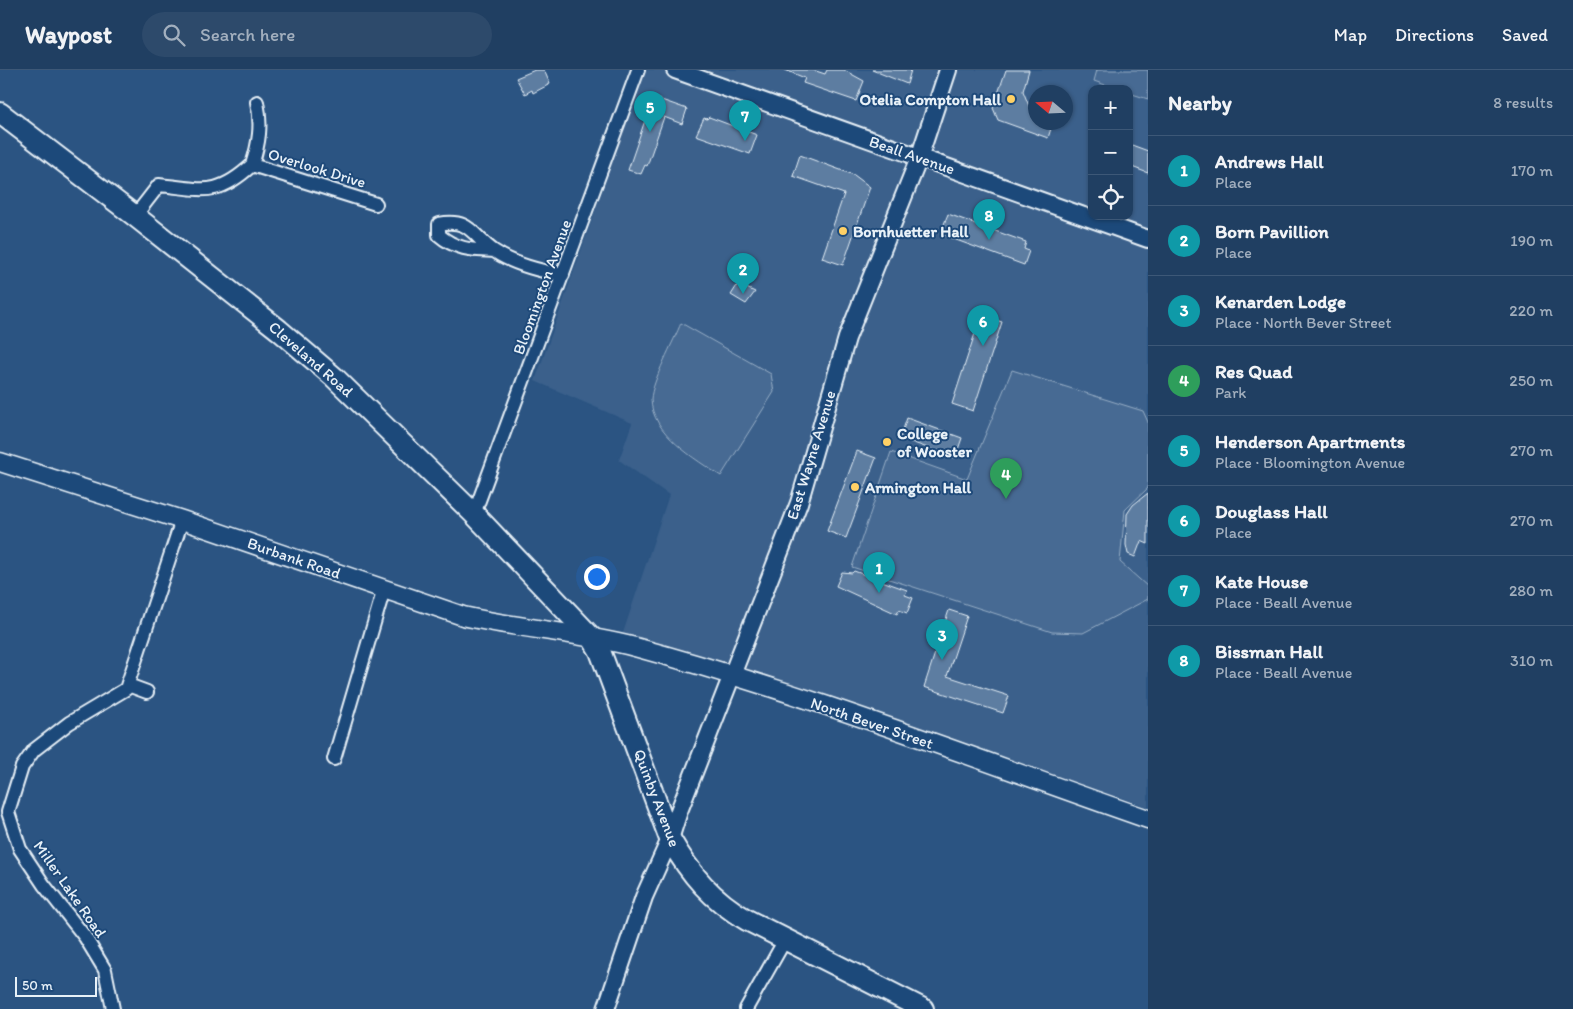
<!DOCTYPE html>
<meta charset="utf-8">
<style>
body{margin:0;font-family:Itim,sans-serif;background:#2d4a6b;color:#f1f3f6}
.controls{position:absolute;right:15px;top:15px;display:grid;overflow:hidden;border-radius:10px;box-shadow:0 1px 4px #0004}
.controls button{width:45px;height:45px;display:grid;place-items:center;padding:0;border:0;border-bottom:1px solid #3d5877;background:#203f62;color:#f1f3f6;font:25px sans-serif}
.compass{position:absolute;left:1028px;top:15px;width:45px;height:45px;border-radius:50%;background:#203f62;box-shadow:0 1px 4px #0004;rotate:289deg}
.scale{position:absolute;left:15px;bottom:12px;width:82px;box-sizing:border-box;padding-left:5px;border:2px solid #e8f1f8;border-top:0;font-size:14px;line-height:18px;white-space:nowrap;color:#e8f1f8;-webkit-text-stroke:4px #1f4a7a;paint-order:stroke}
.you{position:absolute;left:596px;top:506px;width:18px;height:18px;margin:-12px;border:4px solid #fff;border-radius:50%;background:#1a73e8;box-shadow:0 0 0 8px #1a73e833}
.badge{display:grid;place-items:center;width:32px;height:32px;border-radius:50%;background:#ffd166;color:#fff;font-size:16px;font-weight:700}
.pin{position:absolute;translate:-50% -41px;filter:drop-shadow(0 1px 2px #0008)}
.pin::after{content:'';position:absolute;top:26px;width:18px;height:15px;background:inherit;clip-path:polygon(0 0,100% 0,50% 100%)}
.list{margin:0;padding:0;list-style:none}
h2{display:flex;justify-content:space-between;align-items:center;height:65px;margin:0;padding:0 20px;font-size:21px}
h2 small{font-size:16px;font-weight:400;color:#a2afbe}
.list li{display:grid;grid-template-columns:32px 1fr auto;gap:15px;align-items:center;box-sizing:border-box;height:70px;padding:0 20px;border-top:1px solid #3d5877}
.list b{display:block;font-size:19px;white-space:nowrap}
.list p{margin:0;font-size:16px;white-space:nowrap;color:#a2afbe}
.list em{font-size:16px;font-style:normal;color:#a2afbe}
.icon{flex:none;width:28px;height:28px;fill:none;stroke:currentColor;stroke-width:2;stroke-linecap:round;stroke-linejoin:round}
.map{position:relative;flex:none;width:1148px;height:939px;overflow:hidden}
header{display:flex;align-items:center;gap:30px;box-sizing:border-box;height:70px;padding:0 25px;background:#203f62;border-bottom:1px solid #3d5877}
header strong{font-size:24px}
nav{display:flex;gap:28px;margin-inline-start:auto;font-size:18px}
.search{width:350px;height:45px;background:#2d4a6b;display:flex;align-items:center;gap:12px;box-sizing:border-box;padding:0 18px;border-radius:28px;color:#a2afbe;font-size:19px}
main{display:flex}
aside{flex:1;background:#203f62}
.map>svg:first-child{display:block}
.built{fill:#3a608b;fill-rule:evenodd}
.green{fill:#476b93;stroke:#98aec6}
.building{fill:#5d7da1;stroke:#e8f1f8}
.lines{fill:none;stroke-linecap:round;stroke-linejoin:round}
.minor-casing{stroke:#e8f1f8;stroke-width:16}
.tertiary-casing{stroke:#e8f1f8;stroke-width:20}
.secondary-casing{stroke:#e8f1f8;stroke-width:21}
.primary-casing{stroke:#e8f1f8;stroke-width:24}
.minor{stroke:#1f4a7a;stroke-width:12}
.tertiary{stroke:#1f4a7a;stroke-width:16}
.secondary{stroke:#1f4a7a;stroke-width:18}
.primary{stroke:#1f4a7a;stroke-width:20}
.poi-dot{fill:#ffd166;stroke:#1f4a7a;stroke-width:2}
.labels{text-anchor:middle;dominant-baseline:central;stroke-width:4;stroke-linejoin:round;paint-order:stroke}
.poi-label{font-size:16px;font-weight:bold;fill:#e8f1f8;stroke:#1f4a7a;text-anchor:start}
.street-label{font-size:16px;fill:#e8f1f8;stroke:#1f4a7a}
</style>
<header>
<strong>Waypost</strong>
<div class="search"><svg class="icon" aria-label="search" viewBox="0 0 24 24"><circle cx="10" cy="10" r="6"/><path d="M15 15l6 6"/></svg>Search here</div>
<nav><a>Map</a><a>Directions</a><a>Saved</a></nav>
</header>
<main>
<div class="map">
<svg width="1148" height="939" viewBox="0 0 1148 939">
<rect width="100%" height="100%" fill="#2b5482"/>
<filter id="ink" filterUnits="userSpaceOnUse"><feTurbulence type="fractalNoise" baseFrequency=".02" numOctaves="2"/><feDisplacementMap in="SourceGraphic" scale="10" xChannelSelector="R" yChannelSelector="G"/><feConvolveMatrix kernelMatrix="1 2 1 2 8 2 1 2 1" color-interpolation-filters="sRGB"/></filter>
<g filter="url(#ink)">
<path class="built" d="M645 0H1148V737L774 610 623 563 669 425 619 390 632 353 535 311ZM1092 19H1129V146H1092ZM1036 22H1066V52H1036Z"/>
<path class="green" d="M1097 0H1148V29L1129 23V19H1117L1094 11Z
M681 253 771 304 774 322 721 406C696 390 651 363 651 329 652 311 674 271 681 253Z
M1012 300 1143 341 1148 352V418L1125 440 1120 492 1148 517V529L1083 563 1052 562 852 497 891 382 967 409Z"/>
<path class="building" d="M535 0H544L550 14 533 23 532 20 525 24 516 8Z
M785 0H813L825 4 827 0H844L864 11 856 31 803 13 805 8Z
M872 0H911L907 14Z
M1006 0H1029L1023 21 1029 36 1036 38V52H1053L1048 68 998 50 993 38Z
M653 27 687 39 682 54 664 47 647 96 645 95 641 104 628 100Z
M709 47 757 65 750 84 696 65 704 48 707 49Z
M1129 74 1148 81V103L1129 96Z
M800 85 854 105 870 117 843 195 822 188 844 124 793 106Z
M948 144 1026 172 1024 179 1029 181 1024 195 940 164Z
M738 214 755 222 746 234 731 225Z
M981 245 1002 252 973 341 952 334Z
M907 348 962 368 955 388 900 368Z
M857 381 876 388 846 468 827 461Z
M1148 423V474L1141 471 1135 487 1128 484 1126 475 1127 444 1133 435Z
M854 501 907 520 905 525 913 528 907 543 899 540 897 544 836 516 842 502 852 503Z
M949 540 967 546 947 606 1009 626 1003 643 924 617Z"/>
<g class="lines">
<g class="minor-casing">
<path id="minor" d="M257 32C262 55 259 73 252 95L376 134
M135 146 159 115C203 119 216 128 252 95
M494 181C473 180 456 180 439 165V154C471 148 472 166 494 181 513 194 540 201 563 205
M474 444 638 0
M128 615 147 622
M334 689 384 519
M113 939 105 900 85 867 44 815 20 779 8 742 22 697 34 680 69 653 126 619 182 450
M746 939 786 868"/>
</g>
<g class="tertiary-casing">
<path id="tertiary" d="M675 0 1148 169
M606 939 644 827 670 769 679 741 799 433 847 268 919 88 948 0"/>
</g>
<g class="secondary-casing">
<path id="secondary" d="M0 392 182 450 463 546C520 559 578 562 635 577 809 624 978 690 1148 749"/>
</g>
<g class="primary-casing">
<path id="primary" d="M0 43 135 146 279 260 334 307 474 444 592 568 600 581 670 769C690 804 712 830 747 850L923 939"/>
</g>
<use href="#minor" class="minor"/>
<use href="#tertiary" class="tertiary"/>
<use href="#secondary" class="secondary"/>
<use href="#primary" class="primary"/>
</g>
</g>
<g class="poi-dot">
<circle cx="1011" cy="29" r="5"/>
<circle cx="843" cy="161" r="5"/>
<circle cx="887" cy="372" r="5"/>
<circle cx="855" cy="417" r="5"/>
</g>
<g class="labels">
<g class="poi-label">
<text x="1001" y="29" text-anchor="end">Otelia Compton Hall</text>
<text x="853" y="161">Bornhuetter Hall</text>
<text x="897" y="363">College<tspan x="897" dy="18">of Wooster</tspan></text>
<text x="865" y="417">Armington Hall</text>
</g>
<g class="street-label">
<text transform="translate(912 85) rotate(19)">Beall Avenue</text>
<text transform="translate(317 98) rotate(17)">Overlook Drive</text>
<text transform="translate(542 217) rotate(-70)">Bloomington Avenue</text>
<text transform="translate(311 289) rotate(41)">Cleveland Road</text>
<text transform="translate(811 385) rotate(-73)">East Wayne Avenue</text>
<text transform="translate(294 488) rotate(19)">Burbank Road</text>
<text transform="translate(872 653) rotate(19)">North Bever Street</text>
<text transform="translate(657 728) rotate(69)">Quinby Avenue</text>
<text transform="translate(70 819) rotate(55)">Miller Lake Road</text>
</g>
</g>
</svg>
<div class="controls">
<button>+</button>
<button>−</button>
<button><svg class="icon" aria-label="locate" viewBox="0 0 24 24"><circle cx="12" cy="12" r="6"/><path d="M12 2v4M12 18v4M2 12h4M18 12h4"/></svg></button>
</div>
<svg class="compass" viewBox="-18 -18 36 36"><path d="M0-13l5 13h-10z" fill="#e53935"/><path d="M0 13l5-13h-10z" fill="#a2afbe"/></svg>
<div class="scale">50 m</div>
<div class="you"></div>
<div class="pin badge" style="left:879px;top:523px;background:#0f9aa8">1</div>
<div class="pin badge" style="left:743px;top:224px;background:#0f9aa8">2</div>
<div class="pin badge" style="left:942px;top:590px;background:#0f9aa8">3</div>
<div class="pin badge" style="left:1006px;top:429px;background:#2e9e5b">4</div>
<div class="pin badge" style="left:650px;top:62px;background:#0f9aa8">5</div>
<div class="pin badge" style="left:983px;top:276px;background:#0f9aa8">6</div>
<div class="pin badge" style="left:745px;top:71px;background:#0f9aa8">7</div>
<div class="pin badge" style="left:989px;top:170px;background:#0f9aa8">8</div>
</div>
<aside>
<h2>Nearby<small>8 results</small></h2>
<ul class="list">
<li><span class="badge" style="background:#0f9aa8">1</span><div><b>Andrews Hall</b><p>Place</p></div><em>170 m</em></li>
<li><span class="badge" style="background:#0f9aa8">2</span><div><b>Born Pavillion</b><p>Place</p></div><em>190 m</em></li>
<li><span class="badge" style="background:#0f9aa8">3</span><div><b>Kenarden Lodge</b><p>Place · North Bever Street</p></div><em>220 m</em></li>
<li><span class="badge" style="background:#2e9e5b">4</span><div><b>Res Quad</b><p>Park</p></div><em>250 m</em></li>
<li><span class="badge" style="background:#0f9aa8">5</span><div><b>Henderson Apartments</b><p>Place · Bloomington Avenue</p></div><em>270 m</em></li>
<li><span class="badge" style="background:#0f9aa8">6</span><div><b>Douglass Hall</b><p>Place</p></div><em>270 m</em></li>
<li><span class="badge" style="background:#0f9aa8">7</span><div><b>Kate House</b><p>Place · Beall Avenue</p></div><em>280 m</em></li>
<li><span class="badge" style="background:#0f9aa8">8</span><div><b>Bissman Hall</b><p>Place · Beall Avenue</p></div><em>310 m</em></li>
</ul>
</aside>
</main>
